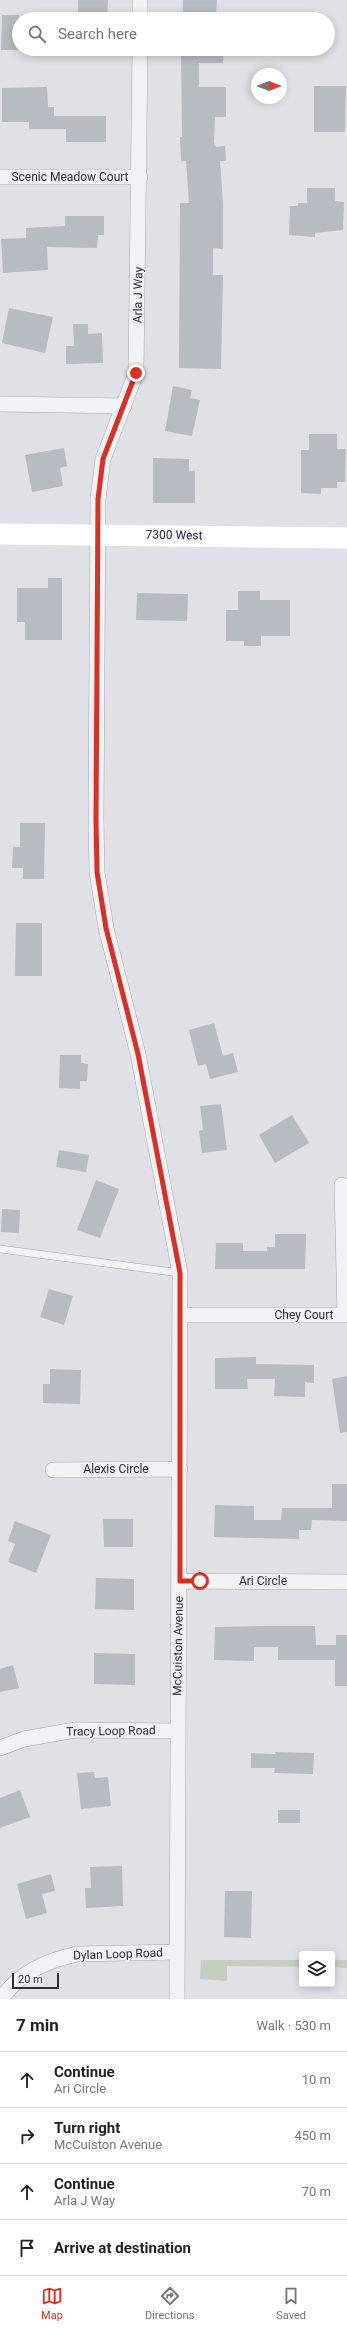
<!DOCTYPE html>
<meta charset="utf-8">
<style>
body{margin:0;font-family:Roboto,sans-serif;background:#f6f6f6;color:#222}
.controls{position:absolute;right:12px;bottom:12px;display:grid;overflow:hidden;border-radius:4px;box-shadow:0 2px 10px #0003}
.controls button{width:36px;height:36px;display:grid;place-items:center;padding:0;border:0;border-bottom:1px solid #e0e0e0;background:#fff;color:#222;font:20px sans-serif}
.compass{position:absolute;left:251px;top:68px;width:36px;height:36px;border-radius:50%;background:#fff;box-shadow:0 2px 10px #0003;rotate:90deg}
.scale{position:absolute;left:12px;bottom:10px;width:47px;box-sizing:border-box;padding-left:4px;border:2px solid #2a303b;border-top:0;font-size:11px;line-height:14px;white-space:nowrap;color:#2a303b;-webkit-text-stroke:3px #eef0f4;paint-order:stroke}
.stop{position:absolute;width:12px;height:12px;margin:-9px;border:3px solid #d93025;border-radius:50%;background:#fff}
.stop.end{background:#d93025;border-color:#fff;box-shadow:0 1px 4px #0008}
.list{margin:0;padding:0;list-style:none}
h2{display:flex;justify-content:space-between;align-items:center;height:52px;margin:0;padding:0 16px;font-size:17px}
h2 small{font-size:13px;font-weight:400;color:#767676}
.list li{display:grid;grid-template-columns:26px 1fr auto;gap:12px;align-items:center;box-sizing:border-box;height:56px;padding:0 16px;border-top:1px solid #e0e0e0}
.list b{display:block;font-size:15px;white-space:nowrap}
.list p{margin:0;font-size:13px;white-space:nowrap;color:#767676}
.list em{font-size:13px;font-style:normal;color:#767676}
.icon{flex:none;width:22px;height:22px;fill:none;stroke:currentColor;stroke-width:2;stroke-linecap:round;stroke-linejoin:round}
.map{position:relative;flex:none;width:347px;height:1999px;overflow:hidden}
.search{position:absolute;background:#fff;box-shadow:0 2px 10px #0003;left:12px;right:12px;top:12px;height:44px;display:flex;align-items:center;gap:10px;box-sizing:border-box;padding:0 14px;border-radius:22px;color:#767676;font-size:15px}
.sheet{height:276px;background:#fff}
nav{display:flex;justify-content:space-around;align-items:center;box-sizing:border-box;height:56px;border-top:1px solid #e0e0e0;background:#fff;font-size:11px;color:#767676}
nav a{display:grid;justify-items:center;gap:2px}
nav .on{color:#d93025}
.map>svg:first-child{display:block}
.green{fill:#c4cfc1}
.building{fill:#b7bbc2}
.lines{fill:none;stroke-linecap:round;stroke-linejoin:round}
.lane-casing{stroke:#a5a8af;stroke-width:8}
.street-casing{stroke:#a5a8af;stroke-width:16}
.lane{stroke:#f1f2f5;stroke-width:7}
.street{stroke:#f1f2f5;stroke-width:15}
.secondary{stroke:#fff;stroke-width:21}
.route{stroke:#d93025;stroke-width:5}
.labels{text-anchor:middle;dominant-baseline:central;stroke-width:3;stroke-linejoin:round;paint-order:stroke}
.street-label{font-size:12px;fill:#2a303b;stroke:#eef0f4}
</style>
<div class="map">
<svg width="347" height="1999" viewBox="0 0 347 1999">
<rect width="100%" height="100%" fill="#dfe1e6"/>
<path class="green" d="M201 1960H302V1967L227 1966V1981L200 1979Z
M332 1960H347V1968L332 1967Z"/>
<path class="building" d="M78 0H108L107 19H78Z
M183 0H217L216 19H183Z
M2 15H19V50H1Z
M181 49H224L223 63H199V87H226V117H215L214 142 216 147 225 146 226 161H220L223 204V249L213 248V275H223L221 369 179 368 180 203H189L186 161H181L180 137H182Z
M314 86H346L345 132H314Z
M47 87 48 107H54V116H106V142H66V129H29V122H2V88Z
M307 188H335V201L344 202 343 230 315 233V237L289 235 290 206H298V203H307Z
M65 216H104V235H98L97 248 47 247 48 270 3 273 1 239 26 238V228L65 226Z
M9 308 53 317 45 353 2 343Z
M73 324H88V334L102 333 103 363 66 364V346H74Z
M173 386 192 390 190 398 200 400 192 436 165 431Z
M309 434H337V449H346L345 482H337V488H321V494L301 493V450H309Z
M64 448 67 466 60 468 63 486 32 492 25 455Z
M153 458 189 459V471H195V503H153Z
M48 578H62V640H25V622H17V588H48Z
M238 591H260V600H290V636H261V646H244V641H226V610H238Z
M137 593 188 594 187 621 136 620Z
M20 823H45L44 879H23V868H12L13 847H20Z
M16 923H42V976H15Z
M214 1023 223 1056 233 1053 238 1072 210 1079 206 1064 198 1066 189 1030Z
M60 1055H81V1063L88 1064 87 1081H80V1089L59 1088Z
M221 1104 227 1150 202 1153 199 1131 203 1130 200 1106Z
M292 1115 309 1143 275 1163 259 1135Z
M59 1150 89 1155 86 1172 56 1167Z
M96 1180 119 1189 100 1238 77 1230Z
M2 1209 20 1210 19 1233 1 1232Z
M275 1234H306L305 1269H215L216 1243H243V1251H267V1247H275Z
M49 1289 73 1296 64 1325 40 1317Z
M256 1357V1364L314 1365V1383L305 1382V1397L274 1396 275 1379H247L248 1389H215V1358Z
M50 1369 81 1370 80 1404 43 1403V1384H50Z
M347 1376V1432L340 1433 332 1379Z
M332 1484H347V1521L312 1520 311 1530H299V1539L214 1537 215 1505 254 1506V1520H281L282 1508H332Z
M103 1519H133V1547H104Z
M15 1521 51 1535 36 1573 8 1562 15 1544 8 1541Z
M96 1578 134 1579V1610L95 1609Z
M269 1626H315L316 1645H336V1635H347V1686H335V1660H278V1647H254V1661L214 1660 215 1627Z
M94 1653 135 1654V1685L94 1684Z
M13 1665 19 1688 0 1692V1669Z
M275 1752 314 1753 313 1774 274 1773 275 1768H251V1753L275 1754Z
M94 1772 95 1778 108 1777 111 1806 81 1809 77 1773Z
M20 1790 30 1817 0 1828V1798Z
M278 1810H300V1823H278Z
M122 1866 123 1906 86 1908 85 1888H91L90 1867Z
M51 1874 55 1891 42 1894 47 1913 26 1919 17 1884Z
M225 1891H252L251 1938 224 1937Z"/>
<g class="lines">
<g class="lane-casing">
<path id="lane" d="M0 1249 180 1273"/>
</g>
<g class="street-casing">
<path id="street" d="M140 19V0
M140 49 136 373 103 459 98 499 96 820 97 872 106 928 138 1054 180 1273 177 1999
M0 177H140
M0 404 124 406
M180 1315H345L342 1185
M53 1470 180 1469
M179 1581 347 1582
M0 1748 24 1739 75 1730 177 1731
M1 1999C20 1972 46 1961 77 1954L177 1952"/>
</g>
<use href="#lane" class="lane"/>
<use href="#street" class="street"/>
<path class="secondary" d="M0 534 347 538"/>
</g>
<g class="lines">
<path class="route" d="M136 373 103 459 98 499 96 820 97 872 106 928 138 1054 180 1273V1581H200"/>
</g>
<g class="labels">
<g class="street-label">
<text x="70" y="177">Scenic Meadow Court</text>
<text transform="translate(138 295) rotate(-89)">Arla J Way</text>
<text transform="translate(174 535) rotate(1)">7300 West</text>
<text x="304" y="1315">Chey Court</text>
<text x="116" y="1469">Alexis Circle</text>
<text x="263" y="1581">Ari Circle</text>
<text transform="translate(178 1646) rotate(-89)">McCuiston Avenue</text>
<text transform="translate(111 1731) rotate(-1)">Tracy Loop Road</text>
<text transform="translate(118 1954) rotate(-2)">Dylan Loop Road</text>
</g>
</g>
</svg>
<div class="controls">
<button><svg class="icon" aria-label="layers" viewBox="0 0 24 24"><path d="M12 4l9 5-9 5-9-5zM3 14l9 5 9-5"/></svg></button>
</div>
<svg class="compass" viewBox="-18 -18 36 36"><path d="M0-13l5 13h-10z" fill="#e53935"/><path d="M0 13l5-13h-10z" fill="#767676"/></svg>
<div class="scale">20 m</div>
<div class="stop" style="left:200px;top:1581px"></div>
<div class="stop end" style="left:136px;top:373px"></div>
<div class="search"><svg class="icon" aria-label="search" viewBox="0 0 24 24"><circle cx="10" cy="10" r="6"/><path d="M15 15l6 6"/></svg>Search here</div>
</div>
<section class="sheet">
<h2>7 min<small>Walk · 530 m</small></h2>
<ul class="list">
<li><svg class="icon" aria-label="ahead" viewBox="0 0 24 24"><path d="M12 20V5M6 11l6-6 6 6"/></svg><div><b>Continue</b><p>Ari Circle</p></div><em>10 m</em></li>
<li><svg class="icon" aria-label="right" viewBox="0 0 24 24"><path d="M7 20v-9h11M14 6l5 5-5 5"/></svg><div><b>Turn right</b><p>McCuiston Avenue</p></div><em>450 m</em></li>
<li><svg class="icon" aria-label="ahead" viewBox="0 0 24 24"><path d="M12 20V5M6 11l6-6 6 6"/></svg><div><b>Continue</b><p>Arla J Way</p></div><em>70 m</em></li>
<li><svg class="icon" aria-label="arrive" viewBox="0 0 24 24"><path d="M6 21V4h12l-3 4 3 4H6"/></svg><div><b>Arrive at destination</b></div></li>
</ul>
</section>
<nav>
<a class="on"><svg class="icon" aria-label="map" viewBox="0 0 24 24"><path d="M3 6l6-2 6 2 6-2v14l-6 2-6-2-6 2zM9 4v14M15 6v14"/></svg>Map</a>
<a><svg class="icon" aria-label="directions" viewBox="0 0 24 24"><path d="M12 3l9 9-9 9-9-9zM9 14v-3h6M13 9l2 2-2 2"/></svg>Directions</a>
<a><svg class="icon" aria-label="saved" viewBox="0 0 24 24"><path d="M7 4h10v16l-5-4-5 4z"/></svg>Saved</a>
</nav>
